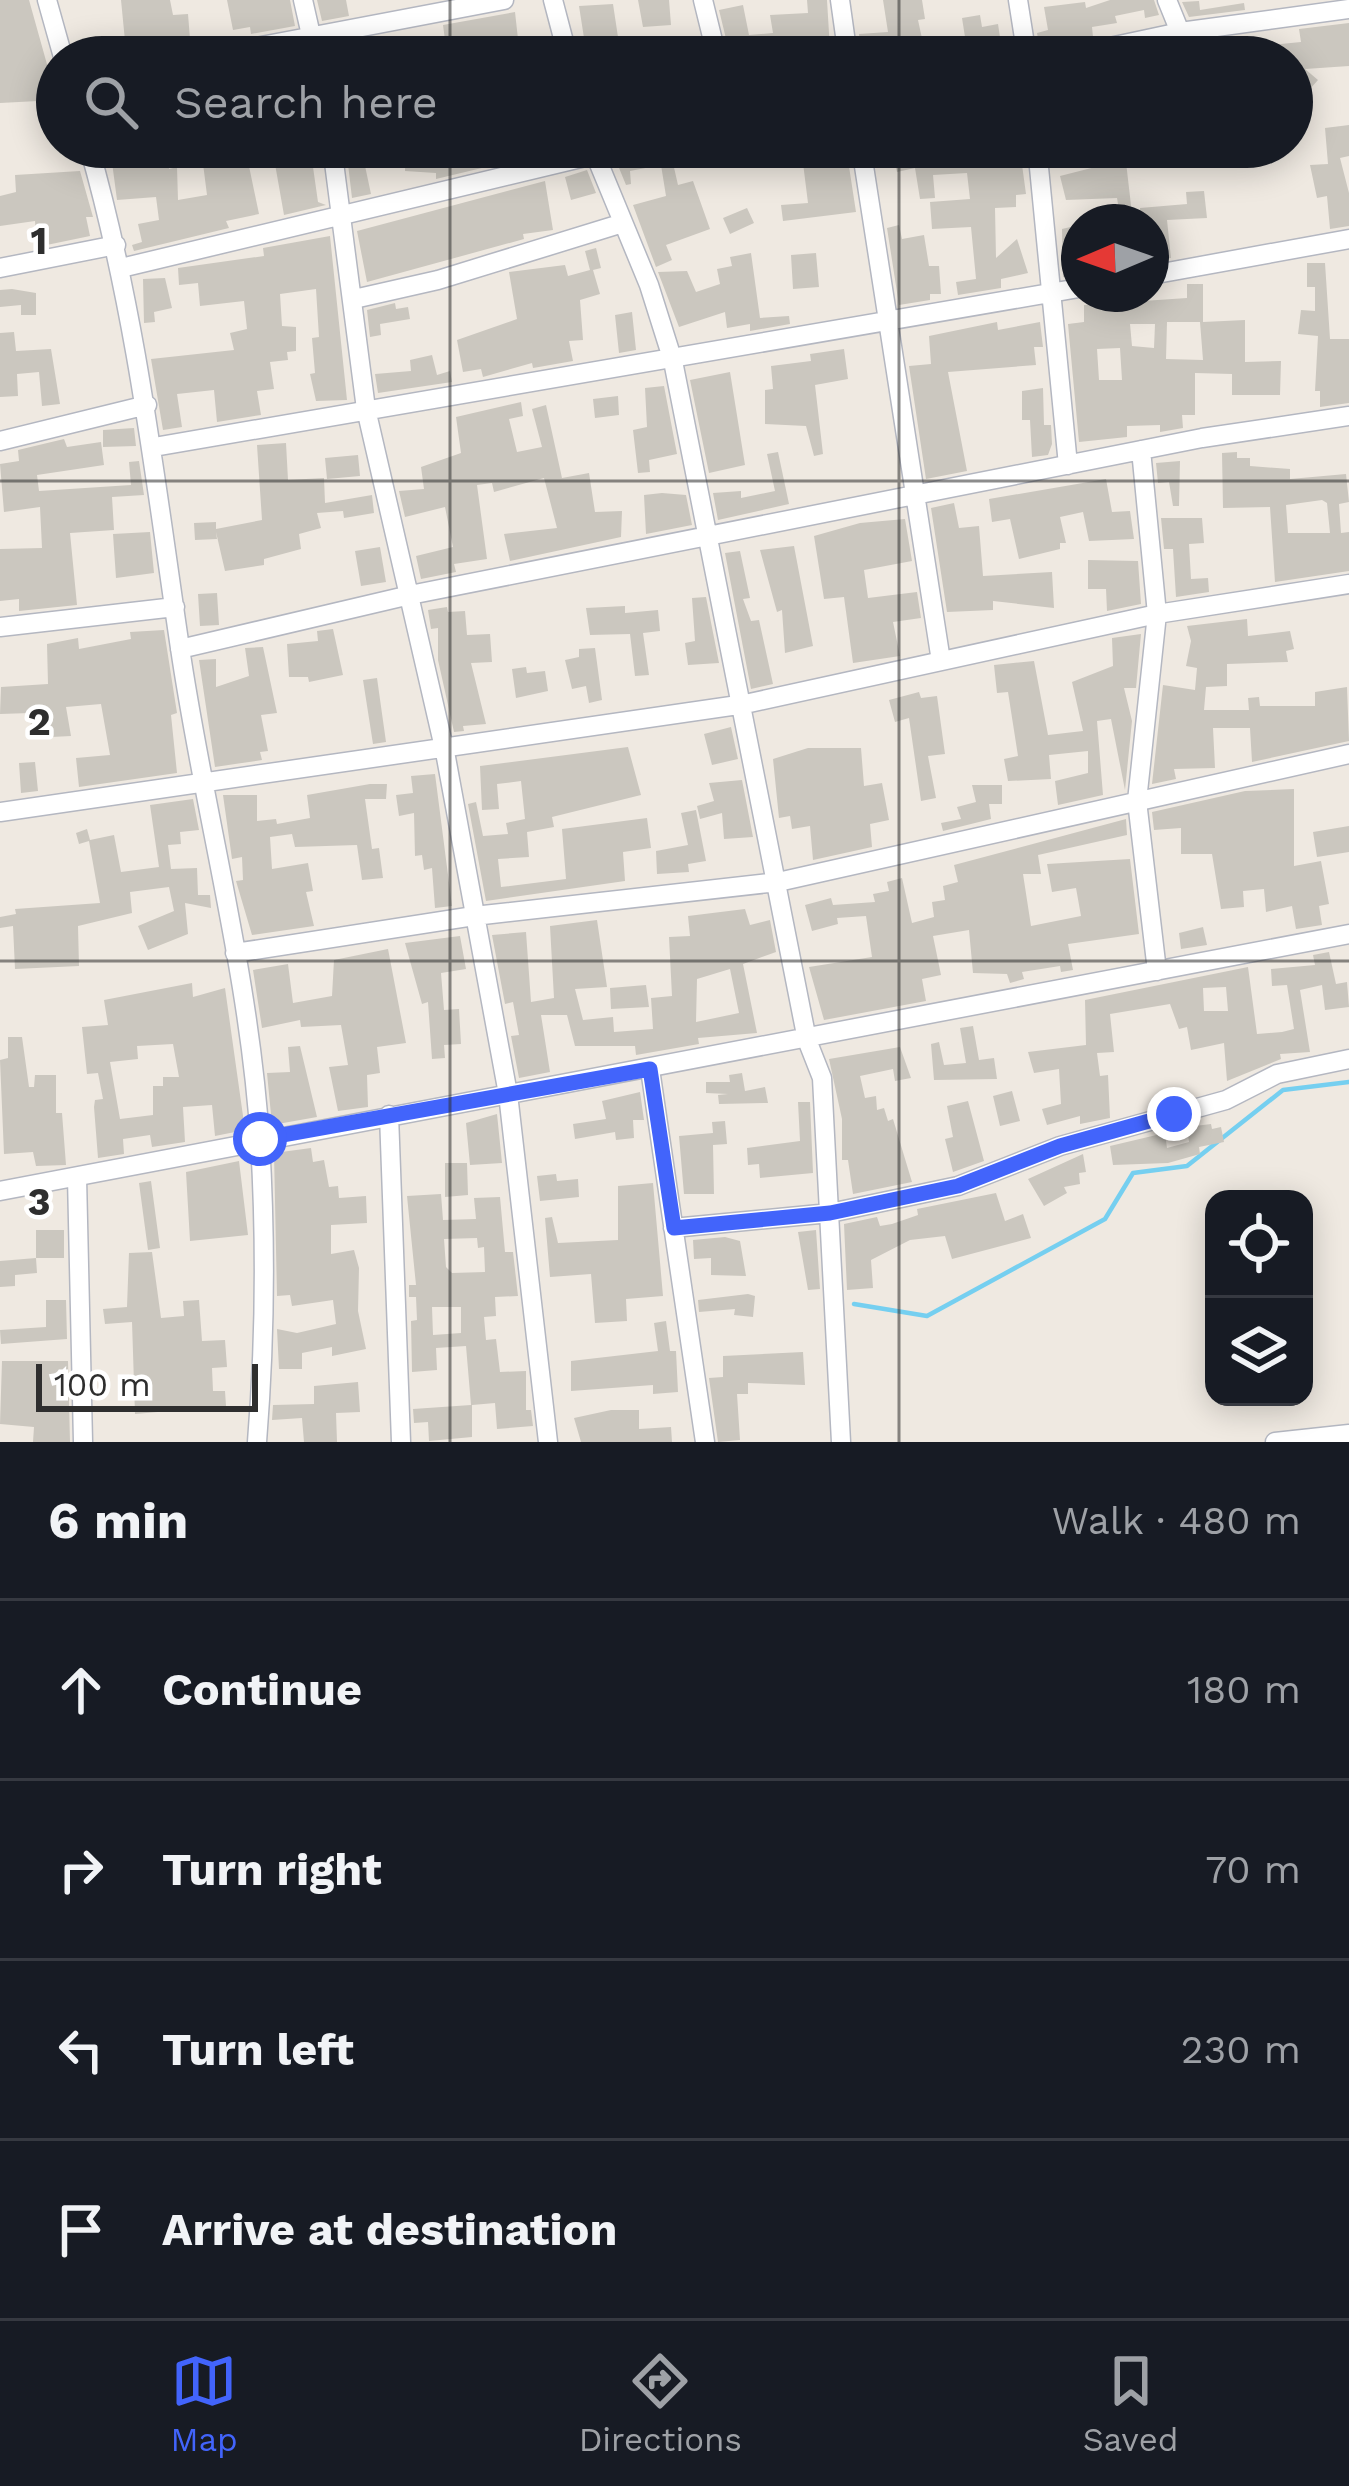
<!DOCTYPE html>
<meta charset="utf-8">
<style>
body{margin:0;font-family:"Work Sans",sans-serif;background:#20242c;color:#f1f3f6}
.controls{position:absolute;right:36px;bottom:36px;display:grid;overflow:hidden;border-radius:24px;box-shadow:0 6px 30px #0003}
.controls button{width:108px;height:108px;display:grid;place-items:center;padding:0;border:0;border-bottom:3px solid #363941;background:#171b24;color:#f1f3f6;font:60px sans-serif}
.compass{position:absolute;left:1061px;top:204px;width:108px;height:108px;border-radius:50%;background:#171b24;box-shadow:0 6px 30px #0003;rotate:268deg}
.scale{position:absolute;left:36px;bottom:30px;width:222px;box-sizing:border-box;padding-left:12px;border:6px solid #2e2e2e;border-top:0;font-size:33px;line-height:42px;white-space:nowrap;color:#2e2e2e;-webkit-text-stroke:9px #fff;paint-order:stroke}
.stop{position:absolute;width:36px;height:36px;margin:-27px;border:9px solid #4264fb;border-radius:50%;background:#fff}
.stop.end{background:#4264fb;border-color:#fff;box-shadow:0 3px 12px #0008}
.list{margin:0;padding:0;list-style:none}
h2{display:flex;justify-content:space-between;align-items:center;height:156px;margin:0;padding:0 48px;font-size:51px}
h2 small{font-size:39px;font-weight:400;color:#9ea1a6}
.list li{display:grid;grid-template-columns:78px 1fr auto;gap:36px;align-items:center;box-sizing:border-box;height:180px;padding:0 48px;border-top:3px solid #363941}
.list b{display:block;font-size:45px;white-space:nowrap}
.list em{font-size:39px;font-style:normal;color:#9ea1a6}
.icon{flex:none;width:66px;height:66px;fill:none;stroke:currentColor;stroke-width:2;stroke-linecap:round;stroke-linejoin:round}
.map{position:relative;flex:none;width:1349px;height:1442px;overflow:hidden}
.search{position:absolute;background:#171b24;box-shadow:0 6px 30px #0003;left:36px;right:36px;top:36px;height:132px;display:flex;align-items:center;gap:30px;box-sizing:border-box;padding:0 42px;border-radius:66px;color:#9ea1a6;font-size:45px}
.sheet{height:876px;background:#171b24}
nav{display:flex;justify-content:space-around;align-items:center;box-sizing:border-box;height:168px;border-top:3px solid #363941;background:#171b24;font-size:33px;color:#9ea1a6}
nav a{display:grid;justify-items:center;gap:6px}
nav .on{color:#4264fb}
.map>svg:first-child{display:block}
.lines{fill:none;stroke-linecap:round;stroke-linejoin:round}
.stream{stroke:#75cff0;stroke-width:4.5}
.building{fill:#cbc7bf;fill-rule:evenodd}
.minor-casing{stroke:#b4b7c1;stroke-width:21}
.minor{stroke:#fff;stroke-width:18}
.route{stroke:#4264fb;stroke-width:15}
.grid{fill:none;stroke:#2e2e2e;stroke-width:3;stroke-opacity:0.55}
.grid-label{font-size:39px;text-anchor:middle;font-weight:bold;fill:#2e2e2e;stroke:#fff;stroke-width:9;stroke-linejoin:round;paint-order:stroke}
</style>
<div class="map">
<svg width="1349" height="1442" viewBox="0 0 1349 1442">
<rect width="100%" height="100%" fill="#efe9e1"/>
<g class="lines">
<path class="stream" d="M854 1304 927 1316 1105 1219 1133 1173 1187 1166 1283 1090 1349 1082"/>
</g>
<path class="building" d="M0 0H29L57 100 0 103Z
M121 0H170L173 15 188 14 190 39 126 51Z
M227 0H290L295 26 251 34 250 27 233 30Z
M317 0H346L349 16 322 21Z
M638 0H669L671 25 643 27Z
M807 0H827L830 50 789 53 790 57H749L748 48 729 51 719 10 743 5 749 35 773 33 770 15 808 13Z
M883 0H922L925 19 918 20 926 57H902L899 48 861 51 859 34 888 32Z
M1110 0H1154L1159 15 1145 18 1144 10 1115 16 1117 23 1092 27 1093 37 1040 50 1037 33 1048 30 1044 7 1085 2 1086 8Z
M1199 1 1200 10 1244 3 1245 10 1189 17 1182 2Z
M613 4 621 57H587L579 6Z
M515 12 520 57H454L453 39 445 40 443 25Z
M980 15 982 27 998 24 1001 44 1011 42 1013 57H957L954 38 965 37 962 18Z
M1349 23V66L1305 69 1318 80 1309 90 1300 82 1295 57H1272L1271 45 1301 42 1299 29Z
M359 42 380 45V57H344L342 45Z
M1349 125V156L1340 158 1349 193V226L1330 229 1327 196 1317 198 1310 165 1328 164 1325 128Z
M110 147 168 152 169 169 177 167 178 200 207 195 201 148 245 147 259 214 226 221 229 228 134 251 132 245 142 242 138 224 159 220 156 197 117 200Z
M272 147H319L321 166 313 167 318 202 326 205 284 215Z
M346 147H361L371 194 352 198Z
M406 147H569L436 179V173L405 171Z
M801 147H846L856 212 783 221 781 205 808 203Z
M891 147H978L979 156 1020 150 1026 194 1016 195V207L995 208 996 258 1017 239 1028 273 1001 279V288L958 295 956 282 976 279 971 227 932 229 930 202 970 199 967 173 933 175 935 198 920 199 915 168 897 172Z
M670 150 678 185 693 181 710 229 666 245 672 260 656 267 633 205 666 196 661 165 630 171 631 184 626 185 617 163Z
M1119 161 1126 162 1132 214 1120 216 1117 198 1066 200 1060 176Z
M587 170 596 193 571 200 565 177Z
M80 171 93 217H86L90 236 37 247 35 221 0 226V196L16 192 15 175Z
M545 181 553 230 523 234 524 239 367 282 357 231Z
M1204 191 1207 218 1167 220 1171 258 1151 261V221L1141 222 1140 208 1187 204 1186 192Z
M747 208 754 223 730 234 723 218Z
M899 225 902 239 924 235 929 266H939L941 294H930V300L899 305 887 228Z
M1079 225V275L1063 277 1062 229Z
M330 236 347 400 316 401 310 374 315 373 312 338 319 337 316 289 280 294 282 326 296 327V351L287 352 288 360 270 362 274 389 257 391 261 415 217 422 214 390 177 394 182 427 163 430 151 359 234 350 230 333 247 329 244 301 200 306 198 283 179 285 178 268 264 256 263 248Z
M596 248 601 268 593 270 600 294 580 300 583 340 569 341 573 361 533 368 532 363 483 377 481 369 463 372 457 340 517 319 509 272 565 265 568 276 590 270 585 251Z
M751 253 760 318 789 316 790 324 750 331V324L727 328 725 312 679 327 658 272 687 271 696 292 720 284 717 269 732 266 730 257Z
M816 253 819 287 793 289 791 255Z
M1307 263H1325L1330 339H1349V403L1320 407V391H1315L1318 336 1298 334 1301 310 1315 311V287H1307Z
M165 278 172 308 154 312 155 322 144 323 143 279Z
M1187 284H1203V322L1245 320V362L1281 361 1280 395H1232V374L1195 373V415H1182L1183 428 1160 432V425L1127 426V437L1079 442 1068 324 1084 322V305L1187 298ZM1167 322H1200L1203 360 1166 359ZM1130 324H1155L1154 348 1132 346ZM1120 348 1122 380H1099L1097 349Z
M12 289 36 293V315H21V305L0 307V290Z
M395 303 396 309 408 307 410 319 380 324 381 335 370 337 367 310Z
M632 312 636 350 619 353 615 315Z
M997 322 998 330 1040 322 1043 347H1034L1036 365 948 372 967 471 926 479 909 366 931 364 929 336Z
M14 332 16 351 51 349 60 404 42 406 39 372 17 374 18 396 0 397V333Z
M844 349 848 379 815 385 823 454 814 456 806 426 765 424V390L773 389 771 366 811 361 810 354Z
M432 355 437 375 450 371 452 382 378 393 375 374 411 371 410 360Z
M730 372 745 465 709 473 690 380Z
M664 386 677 454 649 460 650 472 638 473 633 430 647 427 645 388Z
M1043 388 1044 425H1051L1052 444 1048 455 1032 457 1030 420H1022V391Z
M618 396 619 415 595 418 593 399Z
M521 402 523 416 509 419 517 452 542 447 532 409 546 405 562 478 589 473 595 512 622 511 621 537 510 561 504 534 557 528 544 478 494 492 492 483 477 485 487 559 454 564 456 572 421 579 416 556 453 547 445 507 405 517 399 491 424 489 421 467 461 453 456 417Z
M134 428 136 446 103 447V430Z
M64 439 67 447 101 442 104 465 37 475 39 491 131 485 129 462 139 461 144 495 112 497 114 530 70 533 77 605 19 611V599L0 601V549L42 548 40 507 4 512 0 464 19 461 18 450Z
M286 443 288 480 324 478 325 503 372 495 374 513 344 518 343 511 317 513 321 528 299 534 301 549 264 559V565L225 571 216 532 217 539 195 540 194 523 216 522V529L262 520 257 445Z
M778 452 789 504 718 520 713 493 741 491V498L775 491 767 454Z
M1237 452V458H1250V466L1290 469V479L1346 474 1349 502 1339 504 1341 533 1349 532V571L1275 582 1270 507 1223 508 1222 453ZM1322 500 1327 503 1330 533H1288L1286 505Z
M358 455 360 476 327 479 325 458Z
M1180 461 1179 506H1173L1169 482 1158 483 1156 463Z
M1106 479 1112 512 1130 511 1134 539 1089 541 1083 512 1060 517 1066 543H1060V549L1019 559 1010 519 992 522 989 499Z
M662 493 686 495 692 525 646 534 644 495Z
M954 503 959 528 979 526 983 576 1052 572 1054 608 993 601V610L947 612 931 508Z
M1161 518H1202L1204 543 1189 544 1191 579 1208 578 1209 592 1176 597 1173 549H1164Z
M905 519 912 561 864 570 868 598 917 592 921 618 893 622 900 656 853 663 844 597 824 599 814 536 860 523Z
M150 532 154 573 116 578 113 534Z
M794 546 813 646 785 653 782 610 777 612 760 550Z
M380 547 386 582 361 586 355 551Z
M740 551 750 598 743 599 751 621 759 620 773 684 751 689 725 553Z
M1088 560 1138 561 1141 604 1107 611 1106 589H1088Z
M217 593 219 625 200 626 198 594Z
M706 597 719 663 688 665 685 643 695 641 692 598Z
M625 606V613L658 610 660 631 643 633 649 675 635 676 630 634 590 635 586 608Z
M447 607 448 612 465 611 467 635 490 634 492 662 471 663 486 724 463 726 464 731 454 732 438 660V628L431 629 428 610Z
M1247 619 1248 636 1290 631 1294 649 1286 651 1288 662 1227 664V686L1206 687 1204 710H1249L1248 698 1259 697 1260 706H1315V692L1347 687 1349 741 1252 762 1250 728H1213L1215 768 1174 769 1176 779 1152 784 1163 685 1195 690 1197 668 1186 666 1191 641 1187 626Z
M333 629 343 675 309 682 308 677H289L287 644 318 641 317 631Z
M164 630 177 713 171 715 177 773 79 787 76 758 110 755 101 704 66 707 71 736 32 738 30 713 0 714 1 687 48 684 47 644 78 638 79 649 131 639 130 632Z
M1141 634 1136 688H1124L1132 721 1125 790 1111 719 1097 721 1103 795 1058 805 1055 781 1088 773V751L1049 755 1051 779 1008 781 1004 759 1018 756 1008 692 997 693 994 665 1034 661 1048 735 1083 731 1072 682 1113 666 1112 638Z
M263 647 277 713 261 715 268 751 260 752 262 760 215 767 199 660 216 659V687L249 676 245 648Z
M595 648 602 700 589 703 586 686 572 689 565 660 579 657V649Z
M526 667 527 673 545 671 548 691 516 698 512 669Z
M377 678 386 742 373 744 363 680Z
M919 692 921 698 937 696 945 754 928 756 936 798 921 801 909 718 895 722 889 700Z
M731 727 738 759 712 765 704 734Z
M628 747 641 795 552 817 554 827 527 832 529 857 498 859 501 887 566 879 562 829 647 818 651 848 623 852 625 881 486 901 468 804 476 802 483 836 508 834 506 823 525 819 521 781 497 784 499 809 482 810 480 766Z
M808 748H861L864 786 882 783 889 820 870 824 872 847 813 860 810 826 792 829 790 816 779 818 773 759Z
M35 762 38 791 21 793 19 763Z
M435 774 452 906 435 908 432 868 424 870 422 855 415 856 414 813 399 816 396 795 413 793 411 776Z
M742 780 753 837 724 839 722 813 700 819 697 806 714 801 709 783Z
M370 784H387L386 799H365L372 849 379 848 383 878 362 880 357 845 295 847 292 834 270 837 272 869 308 863 313 891 306 892 314 926 252 935 236 881 243 880 242 857 232 859 223 795H257V821L276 819 277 824 310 818 307 795Z
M972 785H1002V804H989L991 819 943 831 941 823 961 819 957 807 976 802Z
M1294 789V866L1321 861 1329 904 1319 906 1322 925 1296 929 1292 906 1266 912 1264 889 1243 891 1244 907 1221 909 1212 854H1181V828L1154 830 1152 812 1245 791Z
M193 799 199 830 180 832 181 844 168 845 171 869 197 868 198 895H210L211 908 185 903 188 934 148 950 138 926 174 911 169 887 130 892 132 913 78 926 79 966 15 969 13 926 0 928V917L16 914 15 909 100 903 89 841 79 844 76 833 87 829 90 840 114 835 121 872 159 867 150 805Z
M696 810 706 861 688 864 689 872 657 874 656 851 688 845 681 813Z
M1126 819 1127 835 1038 855 1041 874H1023L1031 926 1081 916 1076 888 1052 892 1047 864 1130 859 1139 934 1068 944 1073 970 1061 972 1060 966 1022 972 1024 979 1010 983 1007 974 973 973 969 930 933 936 941 975 922 979 926 1001 824 1020 809 967 872 957 866 916 837 918 838 924 812 931 805 905 831 898 833 905 875 902 873 894 889 891 887 882 902 878 912 923 934 917 932 902 945 900 943 886 958 882 954 865Z
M1349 826V852L1317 857 1313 832Z
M745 909 750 925 770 920 776 952 743 964 757 1033 698 1038 699 1044 636 1055 635 1046H575L567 1015H541L550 1072 519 1078 511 1036 519 1035 513 1002 505 1004 492 935 526 932 531 1002 554 998 550 926 597 920 607 987 575 989 583 1020 613 1017 614 1032 653 1029 651 998 672 996 669 937 690 936 688 916ZM730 969 739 1013 696 1022 697 979Z
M1203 927 1207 945 1181 949 1179 933Z
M460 936 466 969 441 973 444 1010 459 1009 461 1044 444 1045 445 1058 432 1059 428 1002 422 1004 405 943Z
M388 949 406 1043 377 1047 380 1073 367 1075 368 1107 338 1111 329 1067 348 1065 341 1025 301 1027 300 1020 262 1028 253 970 288 964 293 1003 332 996 334 960Z
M1329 952 1336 984 1347 982 1349 1007 1325 1010 1322 985 1300 990 1310 1052 1280 1054 1281 1059 1227 1081 1224 1043 1191 1050 1187 1027 1179 1029 1170 1004 1110 1014 1114 1052 1097 1053 1100 1076 1108 1075 1110 1118 1080 1124V1116L1047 1125 1042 1109 1061 1104 1059 1069 1034 1073 1028 1052 1086 1045 1085 1000 1248 967 1257 1034 1282 1032 1294 1029 1287 985 1272 986 1271 969 1315 965 1313 955ZM1226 987 1228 1011H1204L1203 988Z
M192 983 193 997 225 988 245 1130 215 1136 212 1105 183 1107 185 1142 152 1147 150 1135 123 1139 124 1154 98 1158 94 1107 95 1100 103 1099 98 1073 87 1074 82 1027 108 1025 104 1000ZM173 1044 179 1077H163V1086H153V1115L120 1119 110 1062 138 1059 137 1046Z
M646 985 649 1007 611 1009 610 988Z
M973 1026 979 1060 994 1058 997 1079 934 1080 931 1044 939 1042 944 1065 966 1063 960 1028Z
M8 1037H22L29 1087H34L35 1075H56V1113H62L66 1165 36 1166 33 1152 4 1154 0 1060 8 1058Z
M300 1046 317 1117 272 1125 267 1073 290 1072 288 1047Z
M900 1047 911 1078 895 1081 893 1069 860 1076 865 1098 876 1096 877 1110 884 1108 888 1121 893 1119 912 1182 853 1194 848 1160H842V1119L829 1059Z
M742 1073 745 1091 765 1087 768 1103 719 1104 718 1095 728 1094 706 1093V1082H730L729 1075Z
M1012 1091 1020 1121 1000 1126 993 1096Z
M640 1092 644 1120H633L634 1138 616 1140 615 1132 575 1139 573 1124 606 1119 602 1101Z
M968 1101 984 1161 953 1172 945 1139 953 1137 947 1106Z
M798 1102H810L813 1173 760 1178 759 1164 748 1165 747 1148 800 1141Z
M497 1114 502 1163 470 1165 466 1123Z
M725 1121 727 1144 713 1145 714 1194H684L679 1136 713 1133 712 1122Z
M1211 1124 1212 1129 1221 1127 1224 1142 1199 1147 1200 1154 1168 1163 1113 1165 1110 1146 1165 1133 1167 1148 1189 1142 1187 1127Z
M311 1148 313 1162 324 1160 329 1187 338 1186 339 1198 366 1196 367 1223 331 1225V1254L354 1250 359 1268 358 1311 366 1349 332 1356V1347L302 1353V1369H279L277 1329 297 1333 336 1324 333 1300 292 1306 290 1295 277 1296 274 1153Z
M1083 1154 1086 1172 1079 1173 1080 1184 1064 1187 1067 1193 1044 1206 1028 1179Z
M239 1161 248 1235 190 1241 186 1172Z
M445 1163H467L468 1195 445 1197Z
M556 1174 557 1181 578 1179 579 1197 540 1201 537 1176Z
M151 1181 160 1248 148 1250 139 1183Z
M653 1183 663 1296 626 1299 627 1321 595 1323 591 1274 550 1277 545 1218 552 1217 558 1243 618 1240V1186Z
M996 1193 1005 1221 1023 1214 1031 1238 952 1259 945 1236 910 1240 871 1260 873 1288 847 1290 844 1224 877 1217 880 1226 892 1224 918 1215 917 1209Z
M441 1194 443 1220 476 1219 474 1198 500 1197 505 1252H513L518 1296 495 1297 496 1316 484 1317 486 1340 496 1339 500 1372 526 1371V1410H531L533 1426 497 1429 495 1403 472 1405V1437L429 1441 428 1422 414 1423 413 1409 471 1405 466 1346 436 1348 437 1370 412 1372 411 1321 417 1320 416 1297H409V1285H416L407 1196ZM477 1238 478 1248 484 1247 485 1272 452 1273 446 1267 444 1239ZM432 1307H461V1333L433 1335Z
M36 1230H64V1258H36Z
M816 1230 820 1289 808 1290 798 1232Z
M725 1237 740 1241 746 1276 711 1275V1258L694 1259 693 1240Z
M152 1252 161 1318 184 1316 183 1301 199 1300 202 1341 225 1340 227 1367 212 1368 213 1391H225L226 1406 135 1414 132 1322 105 1324 103 1309 127 1307 129 1253Z
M36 1258 37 1273 15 1275V1286L0 1287V1261Z
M748 1294 755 1296 753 1317 734 1315 735 1309 699 1312 698 1300Z
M46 1300H66L67 1339 1 1344 0 1330 46 1327Z
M666 1321 670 1351H676L678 1392 653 1394V1385L571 1391V1361L658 1351 654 1323Z
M803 1352 805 1385 748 1383V1394H737L740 1440 718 1442 709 1378 723 1377V1356Z
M2 1361H68L70 1442H33L34 1427 0 1424Z
M358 1382 360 1412 336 1413 337 1442H304L302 1418 272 1420 273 1405 314 1404V1386Z
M611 1410H639V1429L671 1427 672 1442H581L574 1418Z"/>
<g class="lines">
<g class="minor-casing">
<path id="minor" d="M47 0 63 57
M303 0 316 57
M553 0 568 57
M703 0 717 57
M840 0 848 57
M1018 0 1027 57
M1167 0 1180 32
M204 57 504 0
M1063 57 1180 32 1349 9
M89 147C136 312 155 479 180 648 204 812 250 976 260 1142 266 1242 265 1343 257 1442
M332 147 366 409 445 752 508 1094 548 1442
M592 147 649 285 673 361 807 1040 822 1078 841 1442
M861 147 941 661
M1037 147 1068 465
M0 268 116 245
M121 268 627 147
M1151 275 1349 239
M354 299 438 280 623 223
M0 441 147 405
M154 447 1079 288
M1141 450 1157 614 1137 801 1157 971
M0 627 175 607
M180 649 410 595 1202 438 1349 416
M0 812 745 704 1157 614 1349 584
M235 953 474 916 778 882 1349 754
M650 1069 705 1442
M389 1115 401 1442
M77 1177 83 1442
M0 1191 1349 934
M673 1228 830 1213 958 1186 1060 1146 1226 1100 1277 1074 1349 1059
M1275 1442 1349 1434"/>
</g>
<use href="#minor" class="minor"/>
</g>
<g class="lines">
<path class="route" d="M260 1139 650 1069 674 1228 830 1213 958 1186 1060 1146 1174 1114"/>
</g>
<path class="grid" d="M450 0V57M899 0V57M450 147V1442M899 147V1442M0 481H1349M0 961H1349"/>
<g class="grid-label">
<text x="39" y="254">1</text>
<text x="39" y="735">2</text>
<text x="39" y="1215">3</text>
</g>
</svg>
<div class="controls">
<button><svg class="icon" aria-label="locate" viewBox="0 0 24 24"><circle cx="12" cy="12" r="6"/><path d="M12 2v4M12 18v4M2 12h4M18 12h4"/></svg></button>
<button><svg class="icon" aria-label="layers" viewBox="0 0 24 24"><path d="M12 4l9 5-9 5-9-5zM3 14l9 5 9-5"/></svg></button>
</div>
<svg class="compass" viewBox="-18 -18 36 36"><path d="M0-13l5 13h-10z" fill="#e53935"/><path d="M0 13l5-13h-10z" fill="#9ea1a6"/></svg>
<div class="scale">100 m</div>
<div class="stop" style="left:260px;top:1139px"></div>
<div class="stop end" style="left:1174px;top:1114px"></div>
<div class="search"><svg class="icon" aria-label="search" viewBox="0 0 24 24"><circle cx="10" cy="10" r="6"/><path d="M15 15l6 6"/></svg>Search here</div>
</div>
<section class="sheet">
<h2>6 min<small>Walk · 480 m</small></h2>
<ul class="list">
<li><svg class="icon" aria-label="ahead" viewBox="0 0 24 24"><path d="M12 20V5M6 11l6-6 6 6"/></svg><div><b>Continue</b></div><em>180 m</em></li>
<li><svg class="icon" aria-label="right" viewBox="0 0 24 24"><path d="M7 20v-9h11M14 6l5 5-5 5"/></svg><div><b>Turn right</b></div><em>70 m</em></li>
<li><svg class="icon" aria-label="left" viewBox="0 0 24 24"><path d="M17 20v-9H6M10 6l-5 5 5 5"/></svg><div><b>Turn left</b></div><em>230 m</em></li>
<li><svg class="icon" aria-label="arrive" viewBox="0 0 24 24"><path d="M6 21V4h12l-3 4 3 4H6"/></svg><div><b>Arrive at destination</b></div></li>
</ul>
</section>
<nav>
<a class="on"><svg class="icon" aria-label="map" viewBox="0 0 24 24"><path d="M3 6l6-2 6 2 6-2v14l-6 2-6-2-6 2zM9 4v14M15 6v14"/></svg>Map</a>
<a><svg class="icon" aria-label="directions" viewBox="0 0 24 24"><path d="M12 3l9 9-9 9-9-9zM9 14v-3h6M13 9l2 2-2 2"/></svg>Directions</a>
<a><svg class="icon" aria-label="saved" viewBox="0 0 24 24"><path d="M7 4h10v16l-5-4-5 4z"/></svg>Saved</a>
</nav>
